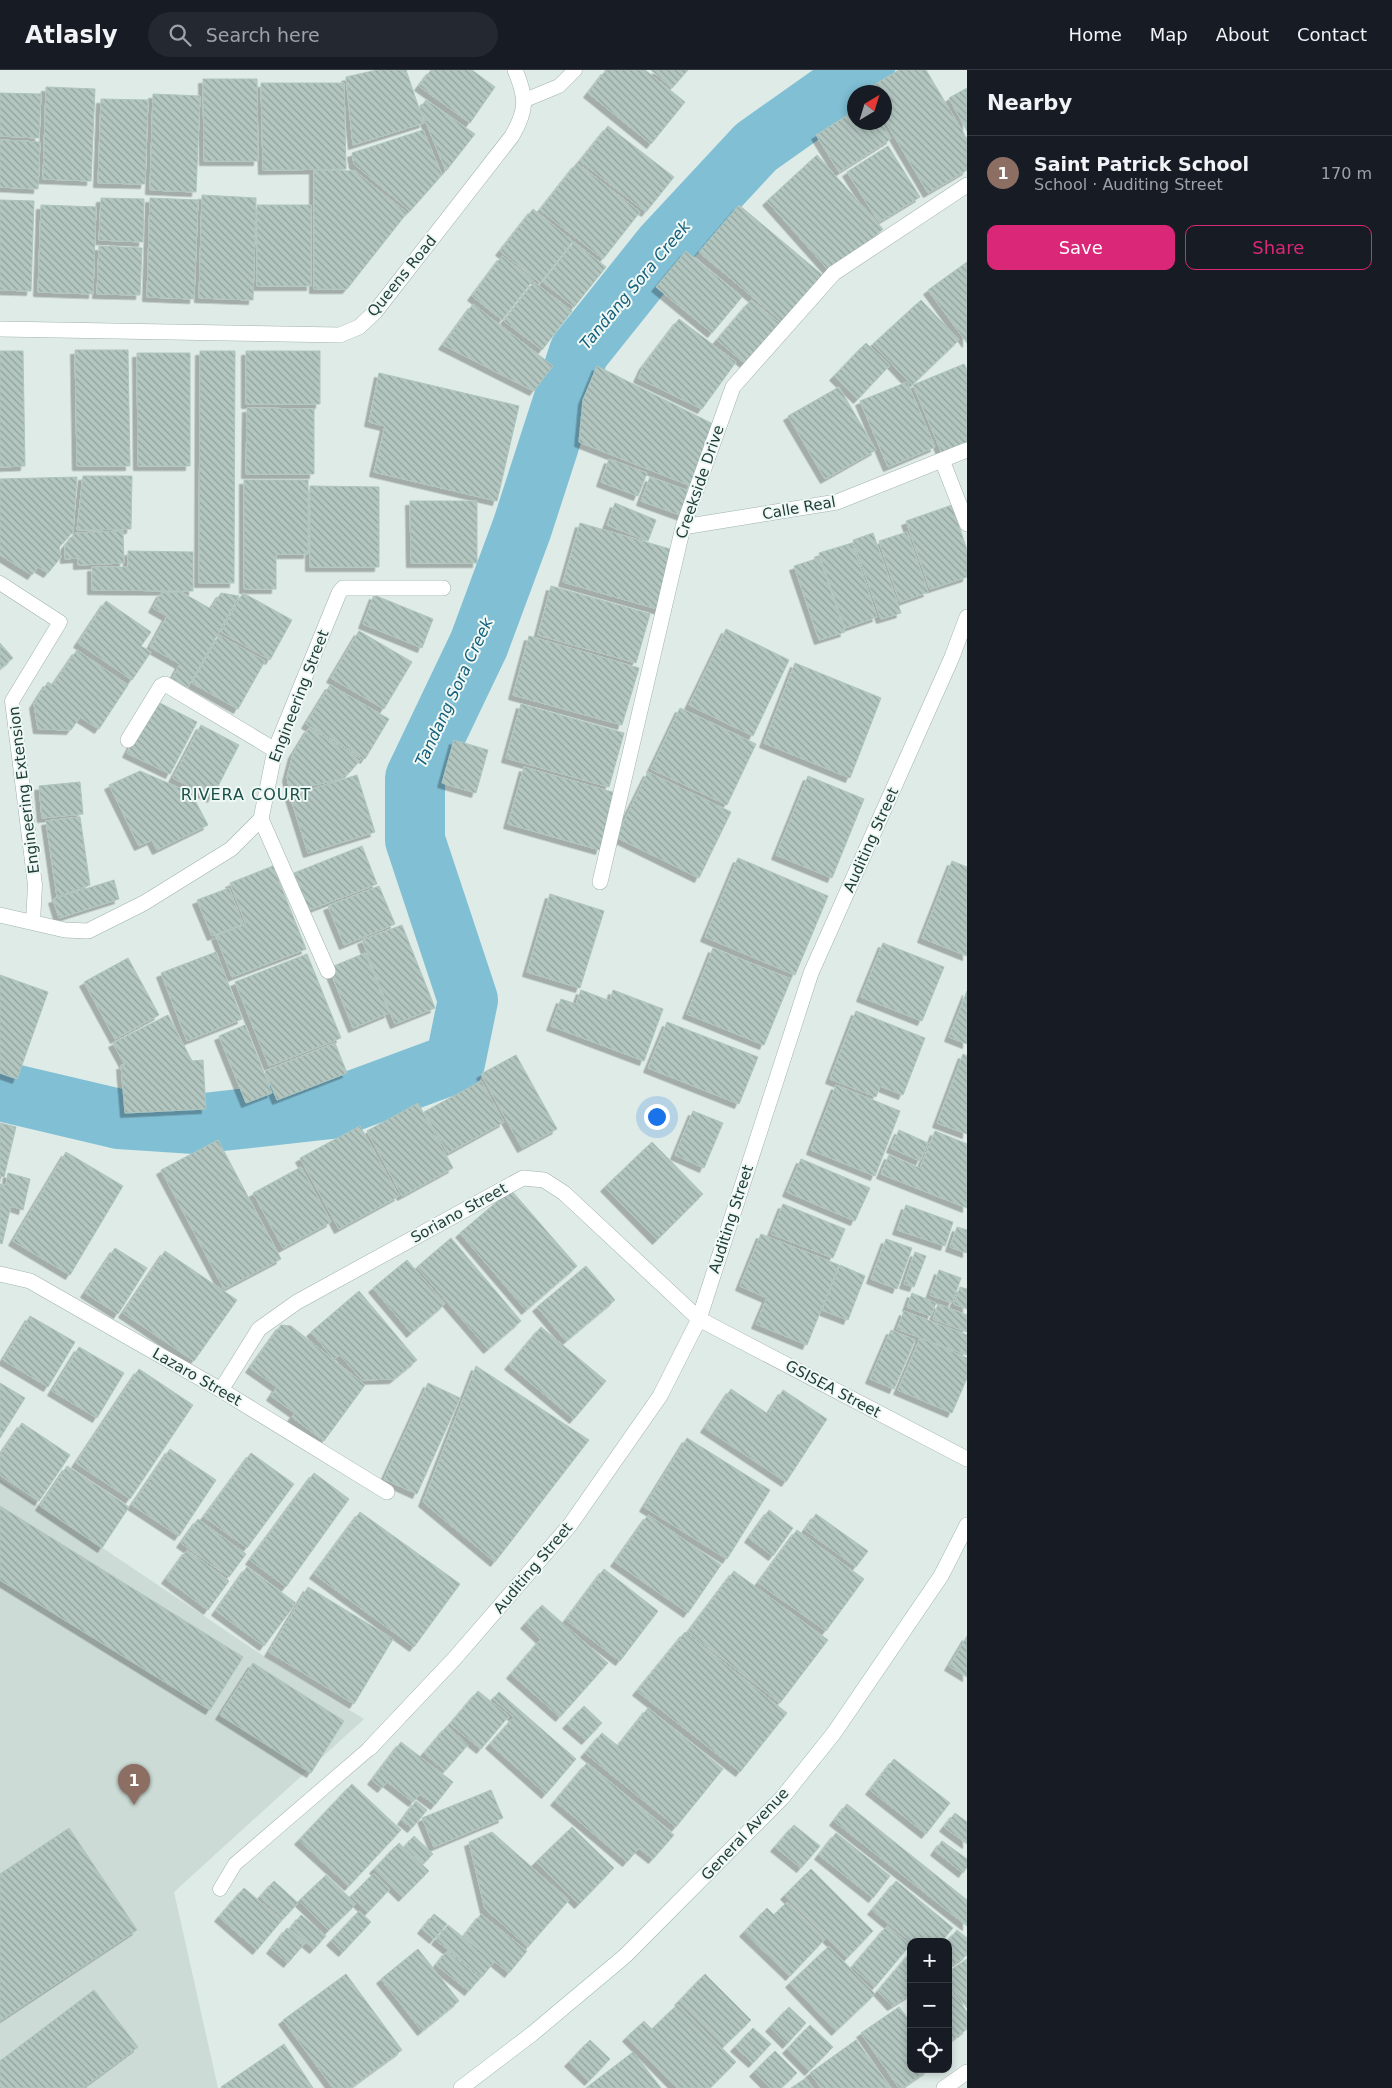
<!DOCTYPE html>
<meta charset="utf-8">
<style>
body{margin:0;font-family:"DejaVu Sans",sans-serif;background:#242831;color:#f1f3f6}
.controls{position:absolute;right:15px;bottom:15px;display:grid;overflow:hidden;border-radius:10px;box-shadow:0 2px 8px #0003}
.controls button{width:45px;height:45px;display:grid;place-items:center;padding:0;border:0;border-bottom:1px solid #363941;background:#171b24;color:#f1f3f6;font:25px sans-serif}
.compass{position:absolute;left:847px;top:15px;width:45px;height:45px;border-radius:50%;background:#171b24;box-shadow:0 2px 8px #0003;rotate:38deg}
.you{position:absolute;left:656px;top:1046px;width:18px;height:18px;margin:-12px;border:4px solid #fff;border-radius:50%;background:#1a73e8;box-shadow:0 0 0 8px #1a73e833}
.badge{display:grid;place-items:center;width:32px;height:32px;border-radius:50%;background:#db2777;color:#fff;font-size:16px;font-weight:700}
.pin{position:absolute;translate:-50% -41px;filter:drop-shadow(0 1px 2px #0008)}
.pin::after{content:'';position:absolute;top:26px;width:18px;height:15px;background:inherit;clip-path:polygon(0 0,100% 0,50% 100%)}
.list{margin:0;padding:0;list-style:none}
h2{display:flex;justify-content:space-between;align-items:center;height:65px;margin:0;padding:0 20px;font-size:21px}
h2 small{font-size:16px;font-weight:400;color:#9ea1a6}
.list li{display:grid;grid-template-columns:32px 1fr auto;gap:15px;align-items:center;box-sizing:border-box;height:75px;padding:0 20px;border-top:1px solid #363941}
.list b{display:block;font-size:19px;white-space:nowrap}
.list p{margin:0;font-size:16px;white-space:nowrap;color:#9ea1a6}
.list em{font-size:16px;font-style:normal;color:#9ea1a6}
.actions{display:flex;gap:10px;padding:15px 20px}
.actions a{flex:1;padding:11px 0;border:1px solid #db2777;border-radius:10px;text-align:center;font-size:18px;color:#db2777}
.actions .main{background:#db2777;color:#fff}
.icon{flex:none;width:28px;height:28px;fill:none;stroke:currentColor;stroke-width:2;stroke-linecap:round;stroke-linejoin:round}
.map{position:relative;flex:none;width:967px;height:2018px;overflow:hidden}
header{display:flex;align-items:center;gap:30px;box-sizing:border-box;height:70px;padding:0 25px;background:#171b24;border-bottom:1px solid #363941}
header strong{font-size:24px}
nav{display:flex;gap:28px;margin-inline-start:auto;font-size:18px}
.search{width:350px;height:45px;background:#242831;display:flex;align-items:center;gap:12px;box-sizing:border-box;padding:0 18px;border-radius:28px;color:#9ea1a6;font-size:19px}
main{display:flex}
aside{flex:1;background:#171b24}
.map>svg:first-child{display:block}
.built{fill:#ccdbd6}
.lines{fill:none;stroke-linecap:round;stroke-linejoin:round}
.river{stroke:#81bfd5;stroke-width:60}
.building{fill:url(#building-back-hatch);stroke:#b0c5bf;filter:url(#shadow)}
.lane-casing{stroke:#a1b3af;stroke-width:15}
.street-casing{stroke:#a1b3af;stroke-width:16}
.secondary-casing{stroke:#9cb8b1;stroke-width:16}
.lane{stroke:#fff;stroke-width:14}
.street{stroke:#fff;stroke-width:15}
.secondary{stroke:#fff;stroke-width:15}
.labels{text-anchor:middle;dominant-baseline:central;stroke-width:4;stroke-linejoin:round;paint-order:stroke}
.street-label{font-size:15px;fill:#1e3c37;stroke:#eff8f4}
.water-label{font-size:16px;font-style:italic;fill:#145f7c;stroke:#eff8f4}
.neighbourhood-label{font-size:16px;letter-spacing:1px;fill:#194f48;stroke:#eff8f4}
</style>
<header>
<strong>Atlasly</strong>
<div class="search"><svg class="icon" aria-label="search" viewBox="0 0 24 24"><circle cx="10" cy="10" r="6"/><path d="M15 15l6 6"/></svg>Search here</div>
<nav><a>Home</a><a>Map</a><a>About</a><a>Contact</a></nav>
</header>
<main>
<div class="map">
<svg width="967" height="2018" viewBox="0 0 967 2018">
<defs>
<pattern id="building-back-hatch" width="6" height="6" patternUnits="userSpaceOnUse" patternTransform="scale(1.25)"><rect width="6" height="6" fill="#b3c6c0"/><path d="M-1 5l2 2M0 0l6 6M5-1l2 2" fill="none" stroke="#91a29d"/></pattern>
<filter id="shadow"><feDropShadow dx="-4.5" dy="4.5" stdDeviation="0" flood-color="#0004"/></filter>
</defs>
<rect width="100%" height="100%" fill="#deebe7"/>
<path class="built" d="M0 1409 277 1595 364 1649 174 1822 218 2018H0Z"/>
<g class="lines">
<path class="river" d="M0 1021 119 1049 195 1054 331 1039 455 993 468 930 415 770V708L479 574 522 458 579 282 663 177 756 77 865 0"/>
</g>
<path class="building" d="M377 0H406L424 53 353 75 346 7Z
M431 0H472L495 17 470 53 419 16Z
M606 0H645L685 32 651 74 588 23Z
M651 0H688L672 18Z
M899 0H926L967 69V100L928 123 884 49V22H869L867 19Z
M203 9H257L258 91H204Z
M261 13H344L346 99 263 100Z
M46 17 95 19 91 111 43 109Z
M967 18V61L949 28Z
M0 23 41 24 39 68 0 66Z
M153 24 200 26 196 122 150 120Z
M101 29 148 30 145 114 98 113Z
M426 30 475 64 446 101 420 38Z
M854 41V52H881L891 69 839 102 816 65Z
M608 56 674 107 646 142 580 91Z
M423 60 442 105 410 141 354 94 352 83Z
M0 70 40 72 38 119 0 117Z
M888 76 920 127 879 152 847 102Z
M817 85 883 159 832 204 767 131Z
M577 93 640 142 603 189 540 140Z
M314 100 355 101 407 143 347 219H314Z
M202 125 256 128 253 230 199 228Z
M101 128 144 129 143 172 99 170Z
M150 128 198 130 194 229 147 227Z
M0 130 34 131 31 221 0 220Z
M41 135 96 137 93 224 38 222Z
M257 135H311V216H257Z
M739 135 826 208 786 255 699 182Z
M533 139 573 171 540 213 500 181Z
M574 172 606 197 574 237 543 212Z
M99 176 142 178 140 225 97 224Z
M686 181 742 227 712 263 656 217Z
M502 186 533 210 502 250 472 226Z
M967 192V273L928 220Z
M534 212 572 241 542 280 504 251Z
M751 230 782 255 748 296 717 270Z
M921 230 959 270 912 315 873 274Z
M473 234 553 296 534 321 443 275Z
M679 249 736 292 702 339 638 308 644 295Z
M866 273 890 295 858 329 834 306Z
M75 280H128L130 396H77Z
M0 281H23L25 396 0 397Z
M200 281H235L234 513H199Z
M246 281H320V334H246Z
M137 283H190V396H138Z
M964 294 967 300V378L944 388 913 315Z
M597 296 715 355 691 416 579 372 583 330Z
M379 303 519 336 497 431 374 402 385 356 369 352Z
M907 312 935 377 888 397 860 331Z
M839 317 876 380 825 409 788 346Z
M247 338 314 339V404H246Z
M609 389 647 403 638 426 601 412Z
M83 406H132L131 459 77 460Z
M77 407 73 462 59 477 61 487 48 503 38 497 32 505 0 485V409Z
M650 407 692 422 683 446 641 431Z
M244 410H308V484H276V519H244Z
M310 416 379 417V497H310Z
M410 431H477V493H411Z
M615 433 656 450 648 471 607 455Z
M952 435 967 480V507L930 519 906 451Z
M580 453 677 481 661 540 563 512Z
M123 461 124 493 78 495V488L65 489V476L75 463Z
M907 462 928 522 900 532 879 471Z
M873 463 901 543 881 549 853 470Z
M852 473 877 547 845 558 819 483Z
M128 481 193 482V521L92 520V497H128Z
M819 488 845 562 819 570 794 496Z
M551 516 650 544 636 593 538 565Z
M181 522 211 539 221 523 239 526 188 617 172 609 180 594 150 577 167 546 153 538 161 523Z
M243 523 292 550 270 590 221 562Z
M374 525 433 549 422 578 363 554Z
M106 531 151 562 141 576 151 582 132 610 78 573Z
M726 559 789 590 753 666 689 635Z
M359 561 412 592 384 639 331 608Z
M219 565 265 591 238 639 192 613Z
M529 566 639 598 622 655 513 625Z
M0 573 13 588 0 599Z
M77 580 128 615 99 659 80 647 71 660 38 659 34 634 48 612 53 615Z
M795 593 881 628 850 708 764 673Z
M330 615 389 649 365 689 306 654Z
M154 630 197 652 170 704 127 683Z
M521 634 624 663 609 717 506 688Z
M680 638 756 674 727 735 651 699Z
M201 655 239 675 212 728 173 708Z
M309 658 361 689 350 702 339 709 290 721 287 707 293 684Z
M454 670 488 680 476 723 442 713Z
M524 697 616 723 600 780 508 754Z
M140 701 191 723 208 755 157 780 152 770 139 776 109 715Z
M648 702 731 742 699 808 616 767Z
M357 705 375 762 308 783 290 726Z
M808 706 864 729 832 808 776 785Z
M80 712 83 744 42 748 39 716Z
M80 747 90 815 57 827 46 751Z
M362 776 377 814 309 840 294 803Z
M738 788 828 826 795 905 705 867Z
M952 791 967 797V886L922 868Z
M273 796 306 879 232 907 216 866 246 854 230 813Z
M114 810 119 829 59 848 53 829Z
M379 816 395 854 344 875 328 836Z
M229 818 243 854 212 866 197 830Z
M550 824 604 841 580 918 527 902Z
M402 855 435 938 395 954 362 870Z
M883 873 944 897 922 951 861 927Z
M713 878 791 909 764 975 687 944Z
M216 882 242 949 187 971 161 903Z
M365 883 389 943 353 958 329 898Z
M307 884 341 968 269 996 235 912Z
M128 888 159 945 115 969 84 912Z
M0 905 48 922 17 1009 0 1003Z
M581 920 610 931 613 920 663 939 644 991 551 956 561 929 576 934Z
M967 921V974L949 967Z
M856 941 925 968 903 1025 880 1016 876 1027 830 1009Z
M168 945 192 991 203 990 206 1039 125 1043 121 995H125L113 973Z
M667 952 758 987 739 1034 648 998Z
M245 955 272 1023 246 1033 219 966Z
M335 973 347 1003 277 1030 265 1001Z
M963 984 967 986V1064L937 1053Z
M516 985 557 1059 522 1078 481 1004Z
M481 1011 504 1052 448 1083 424 1042Z
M836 1015 900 1041 875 1106 811 1080Z
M418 1033 453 1098 402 1126 367 1061Z
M693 1041 723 1053 704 1098 675 1085Z
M0 1053 16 1057 4 1107 0 1106Z
M360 1056 399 1126 339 1159 300 1088Z
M899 1060 928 1073 920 1091 891 1078Z
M935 1061 967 1074V1138L881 1104 889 1085 920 1098Z
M218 1070 281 1189 224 1219 161 1100Z
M652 1072 703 1124 657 1170 605 1117Z
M66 1082 123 1116 70 1205 13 1171Z
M801 1089 870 1118 855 1151 787 1122Z
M301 1097 331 1152 283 1178 253 1123Z
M8 1103 30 1109 23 1140 11 1136 2 1174 0 1173V1114L6 1115Z
M511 1120 577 1196 526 1240 460 1163Z
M783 1134 845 1159 833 1188 771 1164Z
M906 1135 953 1152 945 1176 897 1160Z
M957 1157 967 1160V1183L950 1177Z
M761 1164 839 1195 807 1275 756 1254 767 1228 740 1216Z
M451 1168 521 1251 488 1279 417 1197Z
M886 1169 912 1178 897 1219 871 1209Z
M115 1178 147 1198 118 1244 85 1223Z
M165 1181 237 1230 194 1291 123 1243Z
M915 1182 926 1186 914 1217 904 1214Z
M407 1190 445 1234 411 1263 373 1218Z
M840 1195 865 1206 848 1250 822 1240Z
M586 1196 615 1230 566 1271 537 1237Z
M939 1200 961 1208 952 1233 930 1225Z
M960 1217 967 1219V1239L954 1234Z
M359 1221 417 1290 394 1309 362 1310 340 1285 334 1289 311 1262Z
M912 1223 936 1233 931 1246 907 1237Z
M938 1234 967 1245V1262L933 1249Z
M904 1241 967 1265V1285L897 1259Z
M30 1246 75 1272 48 1317 3 1290Z
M281 1255 291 1256 365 1315 324 1371 292 1347 295 1343 271 1326 277 1317 250 1298Z
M541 1257 606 1311 574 1349 509 1295Z
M891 1260 915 1270 894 1319 870 1309Z
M920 1268 967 1288V1308L952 1343 898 1320Z
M79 1277 124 1303 97 1348 52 1321Z
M476 1296 589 1370 495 1492 423 1432Z
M139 1299 193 1335 130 1429 76 1393Z
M0 1313 25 1328 0 1368Z
M428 1313 460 1328 417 1424 384 1409Z
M731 1319 768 1344 783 1320 827 1349 786 1412 705 1358Z
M22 1353 70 1385 39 1431 0 1405V1385Z
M687 1368 770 1420 727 1489 644 1437Z
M170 1379 216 1410 179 1466 132 1435Z
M251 1383 294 1414 247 1478 204 1447Z
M67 1396 129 1437 102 1478 40 1436Z
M314 1403 349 1429 286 1517 250 1490Z
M0 1436 243 1587 210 1640 0 1510Z
M769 1440 793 1458 773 1486 749 1468Z
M360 1442 460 1514 414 1577 314 1504Z
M816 1444 868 1481 856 1497 805 1460Z
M648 1445 721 1495 688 1543 615 1492Z
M198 1449 246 1484 229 1507 181 1473Z
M797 1460 864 1509 826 1561 758 1513Z
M187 1480 229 1511 208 1540 166 1509Z
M247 1497 296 1533 264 1576 216 1541Z
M604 1499 658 1541 620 1591 566 1550Z
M734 1501 828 1570 780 1633 688 1562Z
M308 1517 393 1569 354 1634 269 1582Z
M542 1535 608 1593 560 1647 511 1604 541 1569 525 1554Z
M685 1562 787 1643 740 1702 637 1621Z
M967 1566V1607L949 1596Z
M253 1593 344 1651 311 1703 220 1645Z
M478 1621 509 1646 481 1679 450 1654Z
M499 1622 576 1689 546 1724 490 1674 514 1647 493 1629Z
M584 1636 602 1653 586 1670 567 1654Z
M648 1638 723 1699 676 1757 585 1683 602 1663 618 1676Z
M447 1656 468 1675 445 1701 424 1683Z
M401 1672 453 1712 435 1735 420 1724 413 1732 387 1712 382 1718 372 1710Z
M894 1689 950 1733 926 1764 870 1720Z
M587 1693 674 1765 653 1789 639 1778 627 1792 555 1731Z
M352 1714 401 1760 349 1816 299 1770Z
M491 1720 503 1748 434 1777 422 1748Z
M416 1731 427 1740 412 1758 402 1750Z
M847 1734 967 1830V1856L834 1751Z
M955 1743 967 1752V1774L944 1757Z
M794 1755 820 1776 801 1798 775 1777Z
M572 1757 614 1798 579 1834 536 1792Z
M69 1758 137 1860 0 1951V1804Z
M492 1762 569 1830 528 1877 485 1839 469 1772Z
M836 1763 890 1806 873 1828 819 1785Z
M414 1766 433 1784 423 1794 405 1776Z
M942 1771 967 1789V1797L963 1803 935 1781Z
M399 1773 429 1801 403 1827 374 1799Z
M811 1799 873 1861 847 1888 785 1825Z
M374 1803 390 1819 368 1842 351 1826Z
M326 1805 356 1834 329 1860 299 1831Z
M274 1811 298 1833 284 1848 260 1827Z
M896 1811 953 1858 941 1872H911L872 1840Z
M244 1818 282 1850 257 1880 219 1847Z
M787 1832 825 1869 790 1906 744 1862 767 1838 774 1845Z
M359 1841 371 1852 343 1882 331 1871Z
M434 1844 447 1854 434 1869 422 1859Z
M481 1844 527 1881 509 1903 464 1866Z
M301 1845 326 1866 314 1879 290 1859Z
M448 1855 494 1892 482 1907 436 1870Z
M887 1856 910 1875 875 1917 852 1897Z
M287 1858 305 1873 288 1893 271 1879Z
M957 1860 967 1868V1885L948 1898 947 1872Z
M829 1876 875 1924 836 1961 790 1913Z
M418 1879 459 1931 422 1961 381 1909Z
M447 1881 480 1908 469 1921 436 1895Z
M911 1882V1924L892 1936 878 1921Z
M967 1889V1938L948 1912V1902Z
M346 1904 402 1980 350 2018H333L283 1950Z
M705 1904 751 1950 724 1976 679 1931Z
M948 1916 967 1942V1959L948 1973Z
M94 1920 138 1977 83 2018H0V1991Z
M678 1934 736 1992 710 2018H677L627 1967 644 1951 652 1959Z
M789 1937 806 1953 787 1974 770 1957Z
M899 1937 911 1953V1999H929L902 2018H899L861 1963Z
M810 1955 833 1977 809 2001 787 1979Z
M753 1958 771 1974 753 1993 735 1977Z
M590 1970 610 1989 589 2011 569 1992Z
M856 1970 891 2018H821L810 2003Z
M284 1974 313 2018H222L221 2017Z
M775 1981 797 2003 781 2018H770L754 2002Z
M633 1982 661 2018H586Z
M806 2008 813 2018H791Z"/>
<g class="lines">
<g class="lane-casing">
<path id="lane" d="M525 30 559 16 575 0
M0 513 60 552 12 631 35 815 33 852
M220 1819 235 1794 370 1678"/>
</g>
<g class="street-casing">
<path id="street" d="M0 259 340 265 359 257 375 242 512 66C527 40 527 28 515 0
M942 390 967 454
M683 457 837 432 967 380
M128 670 161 616 165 614 275 680
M261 749 328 901
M600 812 683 457 733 317 834 203 967 115
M0 845 65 860 88 861 144 833 231 779 261 749 275 680 339 523 343 518H443
M0 1204 30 1211 221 1320 387 1422
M221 1320 259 1259 297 1232 523 1108 544 1110 564 1123 699 1249 967 1389
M370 1678 455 1588 570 1455 660 1326 699 1249 811 903 952 587 967 547
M944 2018 967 2002"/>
</g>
<g class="secondary-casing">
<path id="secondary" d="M461 2018 532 1964 625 1886 782 1728 834 1663 941 1506 967 1455"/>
</g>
<use href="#lane" class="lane"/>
<use href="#street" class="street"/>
<use href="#secondary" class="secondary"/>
</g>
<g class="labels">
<g class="street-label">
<text transform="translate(402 206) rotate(-51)">Queens Road</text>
<text transform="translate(700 412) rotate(-71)">Creekside Drive</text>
<text transform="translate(799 438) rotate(-10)">Calle Real</text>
<text transform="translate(299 626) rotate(-69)">Engineering Street</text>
<text transform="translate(24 720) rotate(-97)">Engineering Extension</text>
<text transform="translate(871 770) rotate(-66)">Auditing Street</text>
<text transform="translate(459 1143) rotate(-29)">Soriano Street</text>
<text transform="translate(731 1149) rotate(-72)">Auditing Street</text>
<text transform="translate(197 1307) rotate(30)">Lazaro Street</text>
<text transform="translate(833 1319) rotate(28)">GSISEA Street</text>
<text transform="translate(533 1498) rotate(-50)">Auditing Street</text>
<text transform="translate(745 1764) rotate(-47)">General Avenue</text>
</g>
<g class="water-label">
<text transform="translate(635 215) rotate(-50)">Tandang Sora Creek</text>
<text transform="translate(454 622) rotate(-65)">Tandang Sora Creek</text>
</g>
<g class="neighbourhood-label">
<text x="246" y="724">RIVERA COURT</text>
</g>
</g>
</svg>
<div class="controls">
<button>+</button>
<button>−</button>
<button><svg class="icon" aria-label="locate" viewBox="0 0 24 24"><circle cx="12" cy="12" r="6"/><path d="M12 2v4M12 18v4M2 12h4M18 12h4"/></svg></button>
</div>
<svg class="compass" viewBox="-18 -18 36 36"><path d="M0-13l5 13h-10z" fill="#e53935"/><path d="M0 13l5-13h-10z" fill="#9ea1a6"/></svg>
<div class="you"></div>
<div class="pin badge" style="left:134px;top:1735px;background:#8d6e63">1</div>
</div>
<aside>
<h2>Nearby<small></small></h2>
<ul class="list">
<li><span class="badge" style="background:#8d6e63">1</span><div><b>Saint Patrick School</b><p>School · Auditing Street</p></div><em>170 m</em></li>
</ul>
<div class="actions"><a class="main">Save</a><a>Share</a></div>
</aside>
</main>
